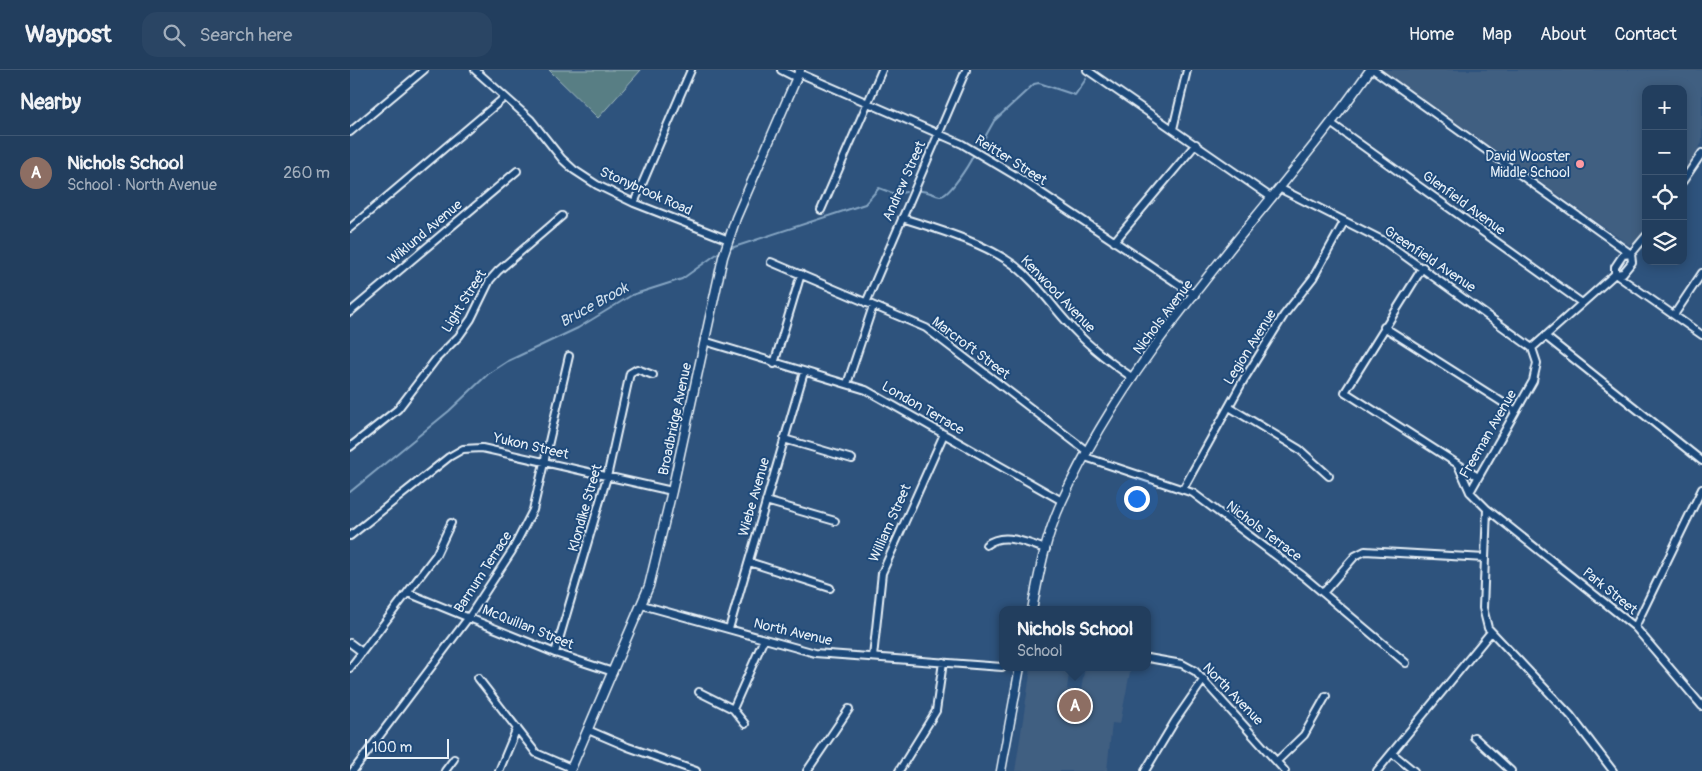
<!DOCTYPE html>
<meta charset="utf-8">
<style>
body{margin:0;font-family:Pangolin,sans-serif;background:#2a4564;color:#f1f3f6}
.controls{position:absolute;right:15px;top:15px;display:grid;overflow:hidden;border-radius:10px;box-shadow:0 2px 12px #0003}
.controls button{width:45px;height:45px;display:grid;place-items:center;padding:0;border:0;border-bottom:1px solid #3f5773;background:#223e5e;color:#f1f3f6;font:25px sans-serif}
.scale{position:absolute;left:15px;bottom:12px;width:84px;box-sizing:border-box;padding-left:5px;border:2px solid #e8f1f8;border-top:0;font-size:14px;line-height:18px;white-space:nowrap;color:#e8f1f8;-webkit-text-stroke:4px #1f4a7a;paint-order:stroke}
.you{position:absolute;left:786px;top:428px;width:18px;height:18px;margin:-12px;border:4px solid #fff;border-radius:50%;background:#1a73e8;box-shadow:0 0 0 8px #1a73e833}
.badge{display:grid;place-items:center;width:32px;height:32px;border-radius:50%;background:#8c9099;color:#fff;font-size:16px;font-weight:700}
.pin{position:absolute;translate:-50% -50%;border:2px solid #fff;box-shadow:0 1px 5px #0006}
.popup{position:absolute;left:649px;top:536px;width:152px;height:65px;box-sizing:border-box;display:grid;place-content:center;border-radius:10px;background:#223e5e;filter:drop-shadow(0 1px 4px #0005);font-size:16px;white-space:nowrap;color:#a2aebc}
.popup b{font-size:19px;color:#f1f3f6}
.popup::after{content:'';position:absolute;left:50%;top:100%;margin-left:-10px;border:10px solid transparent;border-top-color:#223e5e}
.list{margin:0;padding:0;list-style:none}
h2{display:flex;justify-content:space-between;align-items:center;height:65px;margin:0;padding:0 20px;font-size:21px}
h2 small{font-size:16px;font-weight:400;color:#a2aebc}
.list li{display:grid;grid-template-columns:32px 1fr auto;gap:15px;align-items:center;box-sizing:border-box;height:75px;padding:0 20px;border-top:1px solid #3f5773}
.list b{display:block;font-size:19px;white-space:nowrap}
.list p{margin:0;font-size:16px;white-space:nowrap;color:#a2aebc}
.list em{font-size:16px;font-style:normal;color:#a2aebc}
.icon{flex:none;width:28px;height:28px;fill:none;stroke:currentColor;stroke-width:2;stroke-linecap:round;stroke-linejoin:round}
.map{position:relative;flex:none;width:1352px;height:701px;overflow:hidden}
header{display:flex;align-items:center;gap:30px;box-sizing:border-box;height:70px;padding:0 25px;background:#223e5e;border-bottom:1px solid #3f5773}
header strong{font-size:24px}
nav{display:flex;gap:28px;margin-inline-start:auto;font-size:18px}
.search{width:350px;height:45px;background:#2a4564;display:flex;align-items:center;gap:12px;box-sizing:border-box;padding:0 18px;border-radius:15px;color:#a2aebc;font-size:19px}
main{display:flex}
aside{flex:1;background:#223e5e}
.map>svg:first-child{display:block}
.built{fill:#405e81}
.green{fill:#587e84;stroke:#a0b8be}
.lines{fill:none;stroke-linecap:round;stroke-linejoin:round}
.stream{stroke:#85a5c3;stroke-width:2}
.minor-casing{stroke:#e8f1f8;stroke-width:10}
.major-casing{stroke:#e8f1f8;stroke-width:11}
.minor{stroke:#1f4a7a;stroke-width:6}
.major{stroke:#1f4a7a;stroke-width:8}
.poi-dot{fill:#ff9aa2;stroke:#1f4a7a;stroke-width:2}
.labels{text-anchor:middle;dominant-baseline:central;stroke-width:4;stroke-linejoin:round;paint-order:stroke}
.poi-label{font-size:14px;fill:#e8f1f8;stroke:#1f4a7a;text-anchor:end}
.street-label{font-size:14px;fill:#e8f1f8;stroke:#1f4a7a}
.water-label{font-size:15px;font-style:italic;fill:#cfdeeb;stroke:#1f4a7a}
</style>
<header>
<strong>Waypost</strong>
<div class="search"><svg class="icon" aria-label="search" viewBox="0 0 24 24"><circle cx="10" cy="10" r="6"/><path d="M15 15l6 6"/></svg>Search here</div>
<nav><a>Home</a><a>Map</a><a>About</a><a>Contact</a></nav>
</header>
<main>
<aside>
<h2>Nearby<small></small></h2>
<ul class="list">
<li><span class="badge" style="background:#8d6e63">A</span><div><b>Nichols School</b><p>School · North Avenue</p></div><em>260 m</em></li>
</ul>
</aside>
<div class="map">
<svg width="1352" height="701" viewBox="0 0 1352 701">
<rect width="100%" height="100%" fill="#2e537d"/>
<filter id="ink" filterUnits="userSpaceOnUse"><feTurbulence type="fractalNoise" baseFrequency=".02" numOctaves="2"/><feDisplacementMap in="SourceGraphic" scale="10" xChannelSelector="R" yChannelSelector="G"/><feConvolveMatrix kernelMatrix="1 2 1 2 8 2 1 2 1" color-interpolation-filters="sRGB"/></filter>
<g filter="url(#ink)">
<path class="built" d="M1032 0H1352V73L1333 102V19H1296V157L1284 173 1279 175Z
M720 597 717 619 731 620 735 597H781L770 654 762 653 757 701H665L681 598Z"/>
<path class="green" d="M199 0H291L248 48Z"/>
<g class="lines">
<path class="stream" d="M630 76 644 51 684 14 689 13 725 25 736 9
M570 121C578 120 583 125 590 126 599 127 619 94 623 86
M378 179 515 134 529 118 545 124 556 122
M0 422 99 341 138 304 158 291 228 258 282 225 332 209 371 181"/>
<g class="minor-casing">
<path id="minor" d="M125 0 181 50 212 89 224 100 247 115 284 133 379 170
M431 0 447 8
M737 0 922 128
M1024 0 1281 184
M449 3 612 74 666 106 845 225
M982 54 1232 233
M823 59 837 0
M0 62 74 0
M1333 111 1352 83
M931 119 1034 171 1182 278
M284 133 341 0
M471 140 532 0
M552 148C587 159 635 173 664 195 685 211 699 232 716 251 735 273 759 292 783 308
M0 158 155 27
M764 172 846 74
M421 192 576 258 738 382
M1073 197 995 322 1128 407
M1265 204 1352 265
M1265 204V197L1273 185 1281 184 1296 166
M516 233 616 0
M0 242 167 101
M1324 245 1352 203
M1034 257 1166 341
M1195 266 1352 391
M354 271 516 320 712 431
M424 294 451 204
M497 314 523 236
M879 337 949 379 979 406
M434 369 502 389
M0 377 48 339 86 289 109 266 121 249 140 210 148 201 212 146
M735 387 843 423 953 506 1056 593
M1108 395 1120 422
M833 419 893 311 934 245 963 208 994 152
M416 431 485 451
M1137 439 1285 557 1352 636
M0 466 99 387 113 379 132 378 322 421
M636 475C654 461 676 473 696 479
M399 492 480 518
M58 523 205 583 263 602
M973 523 1005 486 1015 481 1135 488
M292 535 465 583 652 597
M1285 557 1352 419
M379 559 454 302
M0 573 12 582
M205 583 257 407 280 303 287 299 303 305
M523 587 532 503 594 364
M798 588 832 594 845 601 935 701
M0 598 86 485 101 453
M128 608 186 683 221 698
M349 622 383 639 395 654
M383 639 414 569
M238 660 278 677 346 701
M1124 667 1161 701
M1042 683 1064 701
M927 691 954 665 976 626
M3 701 119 547 162 481 183 440 219 286
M95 701 104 689
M149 701 167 658
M457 701 499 639
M549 701 586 641 593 592
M795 701 825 651 854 609
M1027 701 1141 562
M1263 701 1221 646 1138 558 1133 538 1137 439 1120 422 1183 311 1187 293 1182 278 1265 204 1273 203 1282 192 1281 184"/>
</g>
<g class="major-casing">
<path id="major" d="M682 540C689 503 696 465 712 431 786 269 919 144 1020 0
M220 701 299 516 322 421 373 187 386 148 450 0
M651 701 670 597"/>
</g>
<use href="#minor" class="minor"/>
<use href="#major" class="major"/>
</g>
</g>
<circle class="poi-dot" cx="1230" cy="94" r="5"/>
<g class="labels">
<g class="poi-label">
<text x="1220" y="86">David Wooster<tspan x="1220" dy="16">Middle School</tspan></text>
</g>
<g class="street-label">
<text transform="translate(661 90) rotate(32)">Reitter Street</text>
<text transform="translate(554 111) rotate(-66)">Andrew Street</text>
<text transform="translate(296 121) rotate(24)">Stonybrook Road</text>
<text transform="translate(1114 133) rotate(36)">Glenfield Avenue</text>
<text transform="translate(75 162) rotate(-40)">Wiklund Avenue</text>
<text transform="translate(1080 189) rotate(34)">Greenfield Avenue</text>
<text transform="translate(708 224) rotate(46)">Kenwood Avenue</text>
<text transform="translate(114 231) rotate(-58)">Light Street</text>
<text transform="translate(813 247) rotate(-53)">Nichols Avenue</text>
<text transform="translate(900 277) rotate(-58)">Legion Avenue</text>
<text transform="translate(621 278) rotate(37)">Marcroft Street</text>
<text transform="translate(573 338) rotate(30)">London Terrace</text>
<text transform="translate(325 349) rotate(-78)">Broadbridge Avenue</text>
<text transform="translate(1138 364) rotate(-60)">Freeman Avenue</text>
<text transform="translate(181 376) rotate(13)">Yukon Street</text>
<text transform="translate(404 427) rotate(-74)">Wiebe Avenue</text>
<text transform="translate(235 438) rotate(-74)">Klondike Street</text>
<text transform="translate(540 453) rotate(-66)">William Street</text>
<text transform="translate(914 461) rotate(37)">Nichols Terrace</text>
<text transform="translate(133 502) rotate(-57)">Barnum Terrace</text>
<text transform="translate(1260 521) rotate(39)">Park Street</text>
<text transform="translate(178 557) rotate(22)">McQuillan Street</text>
<text transform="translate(443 562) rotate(13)">North Avenue</text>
<text transform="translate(883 624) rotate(46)">North Avenue</text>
</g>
<g class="water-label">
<text transform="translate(244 235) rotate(-29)">Bruce Brook</text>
</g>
</g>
</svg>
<div class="controls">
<button>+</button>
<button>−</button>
<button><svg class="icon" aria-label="locate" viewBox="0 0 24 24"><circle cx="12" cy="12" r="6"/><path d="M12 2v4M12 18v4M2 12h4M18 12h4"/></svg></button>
<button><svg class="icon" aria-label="layers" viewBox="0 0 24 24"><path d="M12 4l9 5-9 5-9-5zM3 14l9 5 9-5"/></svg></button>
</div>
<div class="scale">100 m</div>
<div class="you"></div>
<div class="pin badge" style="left:725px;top:636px;background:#8d6e63">A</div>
<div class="popup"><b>Nichols School</b>School</div>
</div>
</main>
